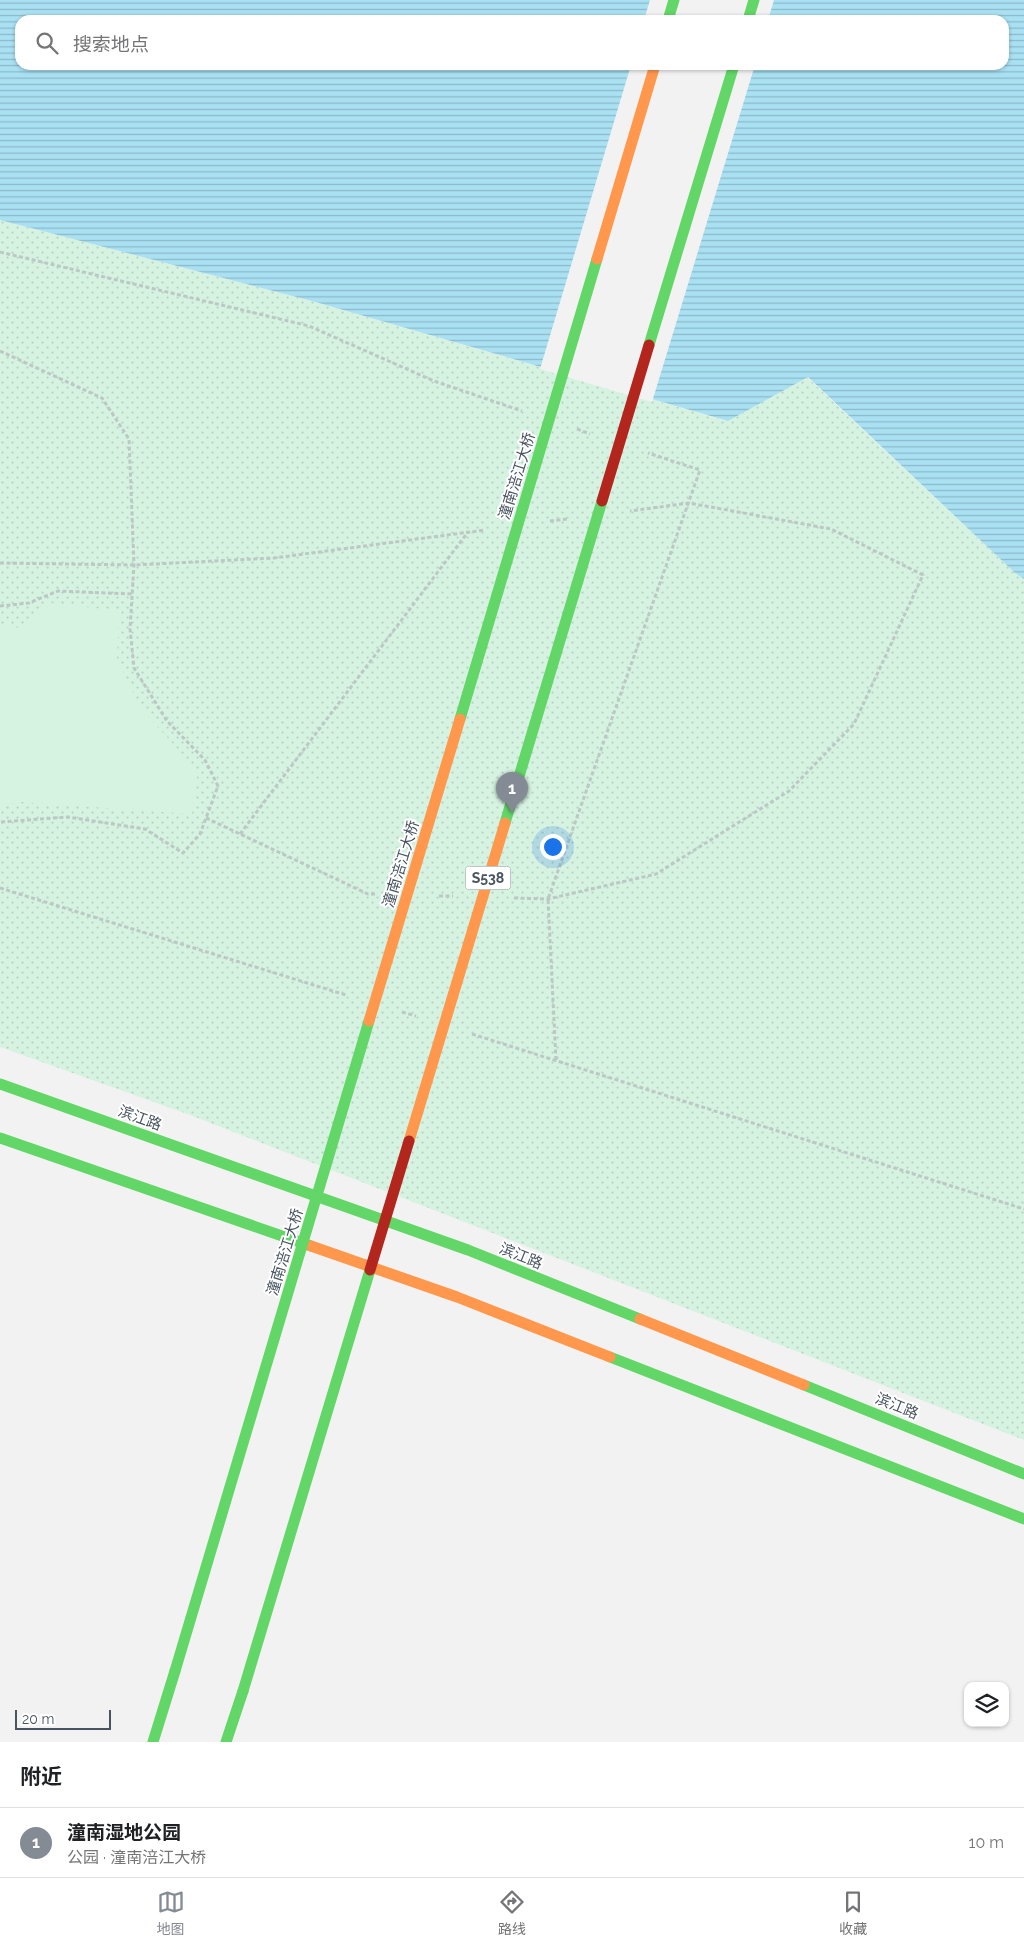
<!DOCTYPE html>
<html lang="zh">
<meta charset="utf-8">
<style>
body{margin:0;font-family:Raleway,"Noto Sans SC",sans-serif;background:#f2f2f2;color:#202124}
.controls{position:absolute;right:15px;bottom:15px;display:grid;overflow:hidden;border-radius:10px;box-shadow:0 1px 4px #0004}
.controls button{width:45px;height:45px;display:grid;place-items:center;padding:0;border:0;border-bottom:1px solid #e0e0e0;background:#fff;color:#202124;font:25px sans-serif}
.scale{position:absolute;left:15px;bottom:12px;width:96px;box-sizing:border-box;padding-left:5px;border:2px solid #485461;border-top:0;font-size:14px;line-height:18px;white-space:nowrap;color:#485461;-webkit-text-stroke:4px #fff;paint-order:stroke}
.you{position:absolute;left:552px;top:846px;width:18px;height:18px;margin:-12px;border:4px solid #fff;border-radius:50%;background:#1a73e8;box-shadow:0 0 0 8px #1a73e833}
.badge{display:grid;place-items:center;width:32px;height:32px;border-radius:50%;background:#848b94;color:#fff;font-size:16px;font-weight:700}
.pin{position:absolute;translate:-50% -41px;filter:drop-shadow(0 1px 2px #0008)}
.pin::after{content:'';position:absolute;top:26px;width:18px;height:15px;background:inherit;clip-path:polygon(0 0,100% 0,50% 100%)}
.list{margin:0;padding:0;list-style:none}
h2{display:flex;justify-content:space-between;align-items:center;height:65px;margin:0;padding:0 20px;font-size:21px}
h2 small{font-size:16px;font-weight:400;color:#757577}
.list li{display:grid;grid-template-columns:32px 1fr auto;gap:15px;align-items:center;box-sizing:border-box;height:70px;padding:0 20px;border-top:1px solid #e0e0e0}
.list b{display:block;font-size:19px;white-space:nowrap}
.list p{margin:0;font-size:16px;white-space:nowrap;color:#757577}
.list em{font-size:16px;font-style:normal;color:#757577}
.icon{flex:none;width:28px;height:28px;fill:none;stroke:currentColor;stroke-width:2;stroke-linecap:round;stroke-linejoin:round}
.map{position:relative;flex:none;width:1024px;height:1742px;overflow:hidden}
.search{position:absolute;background:#fff;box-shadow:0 1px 4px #0004;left:15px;right:15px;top:15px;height:55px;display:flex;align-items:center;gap:12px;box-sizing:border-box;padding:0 18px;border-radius:15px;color:#757577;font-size:19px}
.sheet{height:135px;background:#fff}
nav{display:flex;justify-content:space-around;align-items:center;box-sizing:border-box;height:70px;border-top:1px solid #e0e0e0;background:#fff;font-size:14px;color:#757577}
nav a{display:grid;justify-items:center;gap:2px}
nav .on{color:#848b94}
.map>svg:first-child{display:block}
.grass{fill:url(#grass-dots)}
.garden{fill:#d6f3e2}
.water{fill:url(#water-rules);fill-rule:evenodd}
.pier{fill:#f3f2f2}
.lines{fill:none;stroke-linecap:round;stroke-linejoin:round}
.path{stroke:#bbc8c4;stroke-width:3;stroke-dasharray:4 2.5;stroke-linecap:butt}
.fast{stroke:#63d668;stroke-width:11}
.slow{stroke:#ff974d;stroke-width:11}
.fast-bridge{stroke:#63d668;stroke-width:11}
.slow-bridge{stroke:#ff974d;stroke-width:11}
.jam-bridge{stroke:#b3261e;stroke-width:11}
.labels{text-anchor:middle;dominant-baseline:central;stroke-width:4;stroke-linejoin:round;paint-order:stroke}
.shield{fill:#fff;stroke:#7f8790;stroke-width:1}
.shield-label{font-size:14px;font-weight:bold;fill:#485461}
.street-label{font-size:15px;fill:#485461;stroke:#fff}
</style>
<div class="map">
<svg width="1024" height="1742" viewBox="0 0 1024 1742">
<defs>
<pattern id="grass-dots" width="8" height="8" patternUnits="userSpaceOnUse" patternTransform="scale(1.25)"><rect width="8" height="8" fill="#d6f3e2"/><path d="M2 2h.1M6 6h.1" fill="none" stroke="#b9d2c4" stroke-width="1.8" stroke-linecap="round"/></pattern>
<pattern id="water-rules" width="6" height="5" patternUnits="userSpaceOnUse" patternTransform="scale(1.25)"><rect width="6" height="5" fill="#a9e1f3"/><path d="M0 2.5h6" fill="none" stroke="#8cb9c8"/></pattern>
</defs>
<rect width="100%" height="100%" fill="#f3f2f2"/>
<path class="grass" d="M0 220 312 301 727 421 807 377 1015 573 1024 579V1440L190 1115 0 1047Z"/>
<path class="garden" d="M52 603 119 611 117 660 142 710 198 771 192 814 21 802 0 806V624L17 628Z"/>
<path class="water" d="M0 0H1024V579L1015 573 808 377 728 421 312 301 0 220ZM20 20H1004V65H20Z"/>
<path class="pier" d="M650 0H774L768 20H644Z
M631 65H755L652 402 540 369Z"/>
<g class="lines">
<path class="path" d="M0 252 309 326 434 381 522 411
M0 351 102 398 129 439 134 565 130 629 134 668 167 721 205 760 218 786 200 834 183 853 145 829 68 817 0 822
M577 429 590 434
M550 521 567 519
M0 563 134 565 274 558 485 530
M0 606 29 603 58 591 133 594
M206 818 368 894H375
M240 834 468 532
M0 888 346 995
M439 896H453
M514 898 548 899 656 874 789 791 854 724 923 575 831 529 689 503 630 511
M402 1012 416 1016
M472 1034 1024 1209
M556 1060 548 899 700 470 648 453"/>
<path class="fast" d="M668 20 674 0
M748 20 754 0
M0 1084 468 1250 640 1319
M0 1138 311 1246
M610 1357 1024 1519
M804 1385 1024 1474
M153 1742 175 1671
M226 1742 243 1691"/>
<path class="slow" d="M311 1246 457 1297 610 1357
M640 1319 804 1385"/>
<path class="fast-bridge" d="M649 345 734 65
M460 719 597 259
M505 823 602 501
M175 1671 369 1021
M243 1691 370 1270"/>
<path class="slow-bridge" d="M597 259 655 65
M369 1021 460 719
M409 1141 505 823"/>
<path class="jam-bridge" d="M602 501 649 345
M370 1270 409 1141"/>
</g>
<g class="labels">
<rect class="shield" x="465.5" y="866.5" width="45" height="23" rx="4"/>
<g class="shield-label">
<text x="488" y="878">S538</text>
</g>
<g class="street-label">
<text transform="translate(517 476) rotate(-73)">潼南涪江大桥</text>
<text transform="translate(401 864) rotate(-73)">潼南涪江大桥</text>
<text transform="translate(140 1118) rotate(20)">滨江路</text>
<text transform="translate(285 1252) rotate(-73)">潼南涪江大桥</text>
<text transform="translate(521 1256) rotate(22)">滨江路</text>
<text transform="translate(897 1406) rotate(22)">滨江路</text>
</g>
</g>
</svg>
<div class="controls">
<button><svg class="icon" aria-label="layers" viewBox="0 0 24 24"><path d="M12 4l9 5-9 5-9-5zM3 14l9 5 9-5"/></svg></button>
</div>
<div class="scale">20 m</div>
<div class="you"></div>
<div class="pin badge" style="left:512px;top:813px">1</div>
<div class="search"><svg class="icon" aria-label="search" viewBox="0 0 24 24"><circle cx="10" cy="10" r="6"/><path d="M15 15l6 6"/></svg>搜索地点</div>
</div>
<section class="sheet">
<h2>附近<small></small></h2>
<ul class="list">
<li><span class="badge">1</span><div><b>潼南湿地公园</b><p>公园 · 潼南涪江大桥</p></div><em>10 m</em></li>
</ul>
</section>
<nav>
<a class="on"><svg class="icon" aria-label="map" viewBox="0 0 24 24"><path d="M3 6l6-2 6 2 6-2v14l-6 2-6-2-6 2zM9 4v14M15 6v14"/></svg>地图</a>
<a><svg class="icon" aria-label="directions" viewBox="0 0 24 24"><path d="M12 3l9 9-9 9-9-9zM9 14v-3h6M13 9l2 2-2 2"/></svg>路线</a>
<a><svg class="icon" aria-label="saved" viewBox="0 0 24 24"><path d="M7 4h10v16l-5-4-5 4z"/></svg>收藏</a>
</nav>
